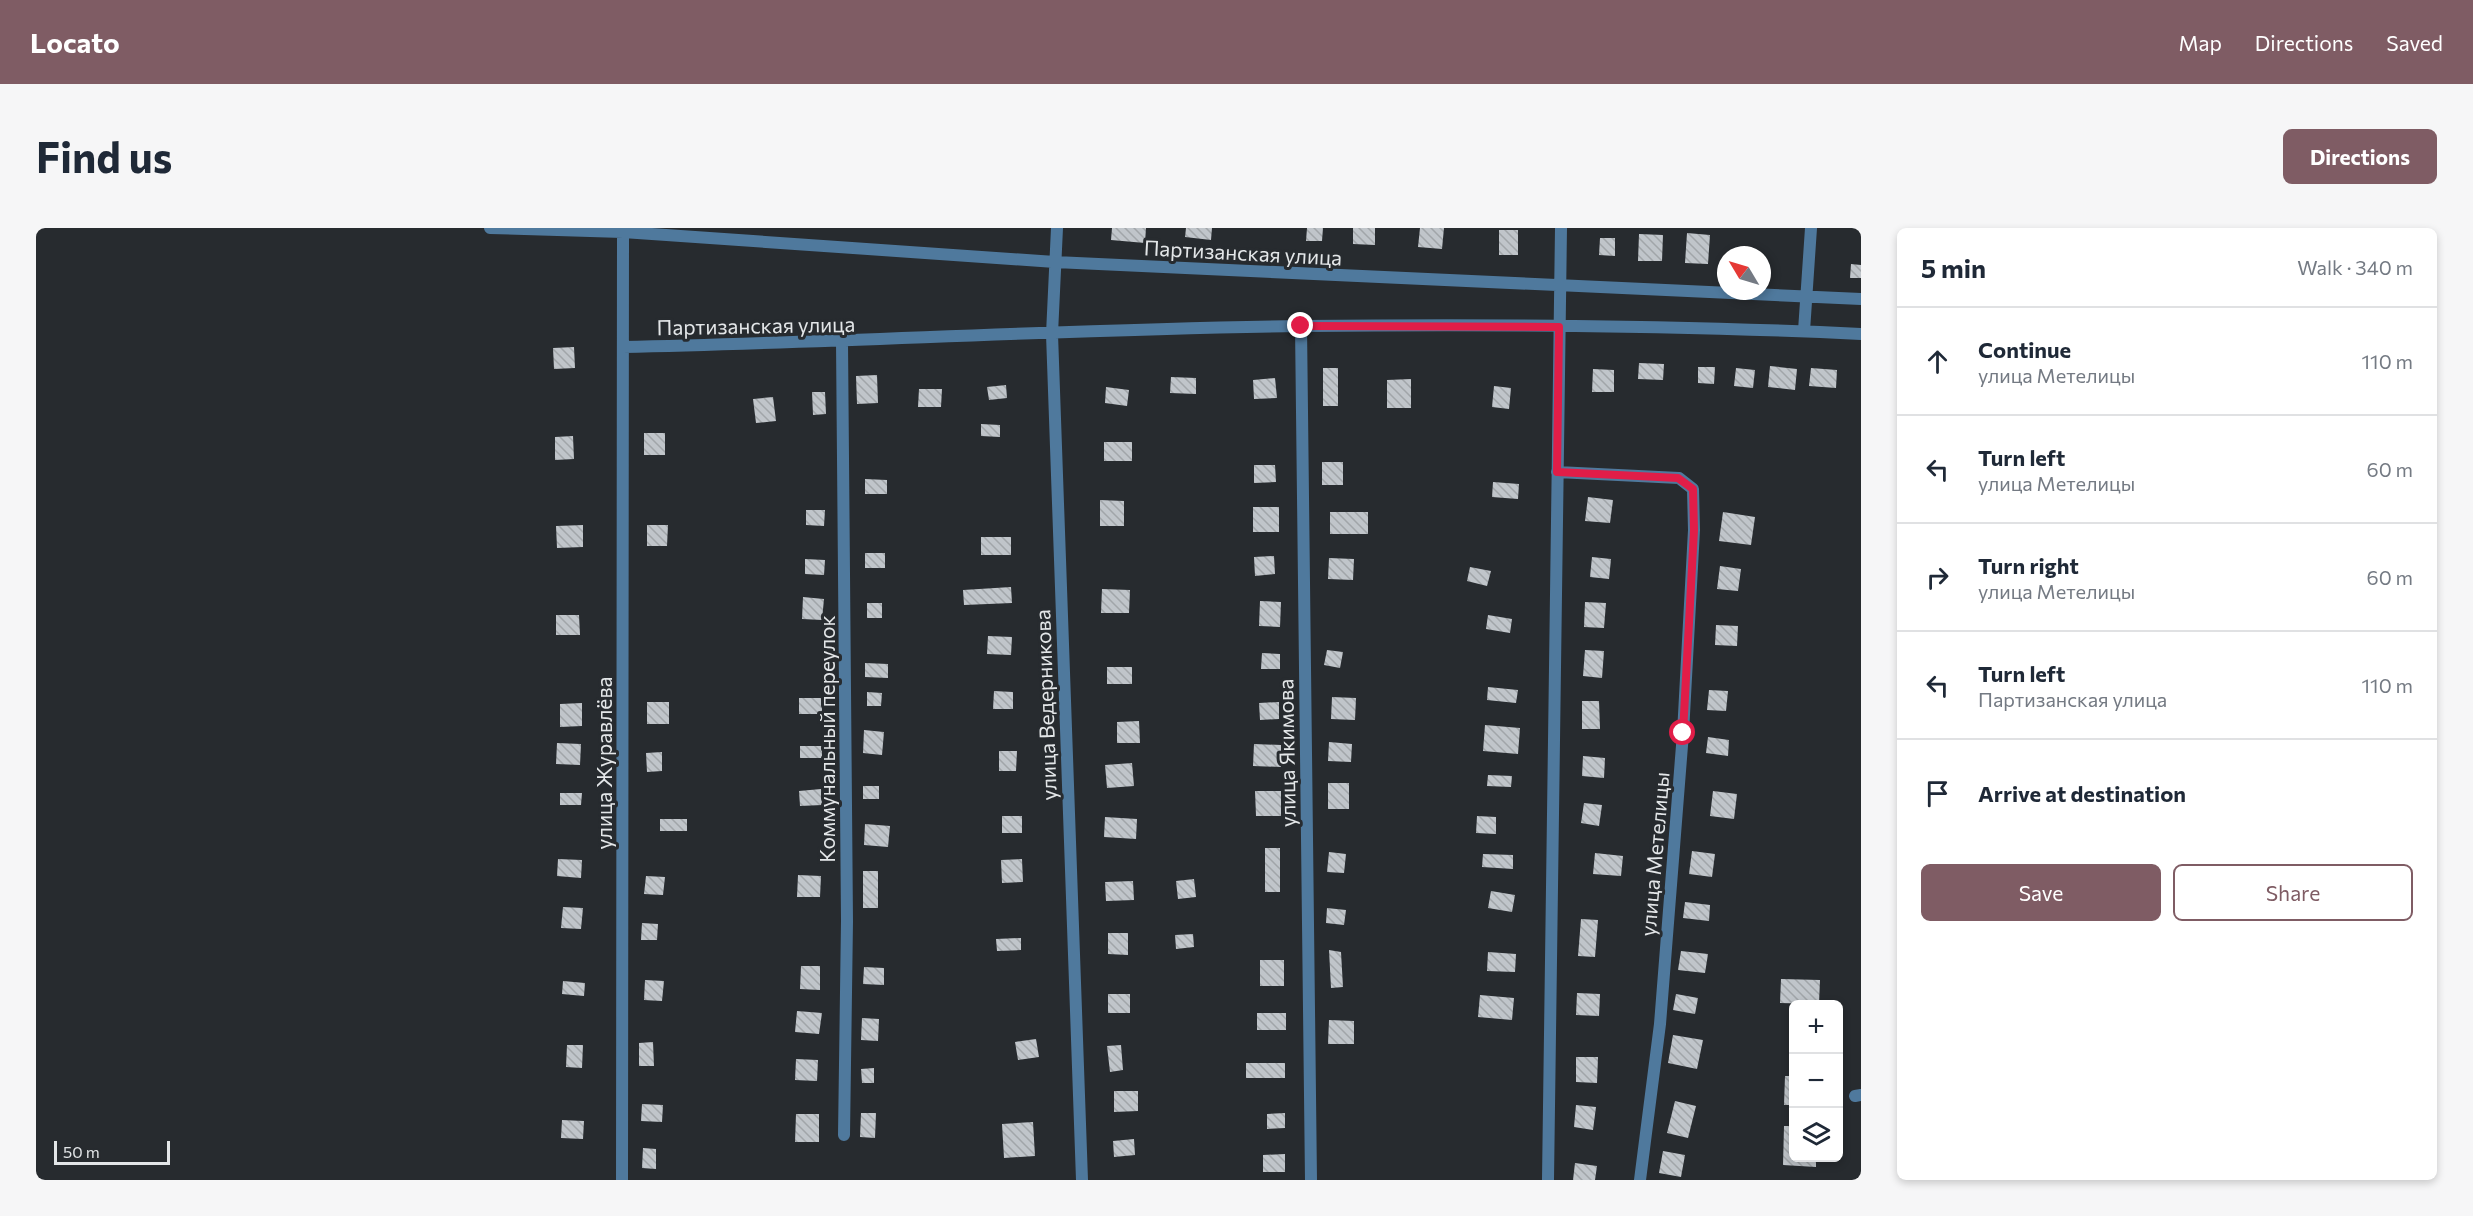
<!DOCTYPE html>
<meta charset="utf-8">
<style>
body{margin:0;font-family:Commissioner,sans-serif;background:#f6f6f7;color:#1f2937}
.controls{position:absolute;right:18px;bottom:18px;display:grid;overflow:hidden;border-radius:9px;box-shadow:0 3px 9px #0003}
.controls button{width:54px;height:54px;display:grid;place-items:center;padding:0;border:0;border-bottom:2px solid #e0e1e3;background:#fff;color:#1f2937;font:30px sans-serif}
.compass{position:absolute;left:1681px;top:18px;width:54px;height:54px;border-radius:50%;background:#fff;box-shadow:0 3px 9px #0003;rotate:308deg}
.scale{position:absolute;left:18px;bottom:15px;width:116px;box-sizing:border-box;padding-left:6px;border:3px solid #e3e6e8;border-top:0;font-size:16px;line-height:21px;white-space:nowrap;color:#e3e6e8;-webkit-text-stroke:4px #272b2f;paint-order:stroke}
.stop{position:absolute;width:18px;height:18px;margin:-14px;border:4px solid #e11d48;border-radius:50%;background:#fff}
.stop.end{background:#e11d48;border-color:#fff;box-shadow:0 2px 6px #0008}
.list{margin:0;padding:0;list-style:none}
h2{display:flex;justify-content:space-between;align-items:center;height:78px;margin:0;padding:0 24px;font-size:26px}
h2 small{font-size:20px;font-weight:400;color:#747a83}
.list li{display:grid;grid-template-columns:39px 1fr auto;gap:18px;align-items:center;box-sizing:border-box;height:108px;padding:0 24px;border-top:2px solid #e0e1e3}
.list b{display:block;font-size:22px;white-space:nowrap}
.list p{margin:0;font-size:20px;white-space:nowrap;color:#747a83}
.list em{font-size:20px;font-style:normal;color:#747a83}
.actions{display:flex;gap:12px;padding:18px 24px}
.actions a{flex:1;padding:14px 0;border:2px solid #7f5c64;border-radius:9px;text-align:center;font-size:21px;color:#7f5c64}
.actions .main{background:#7f5c64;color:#fff}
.icon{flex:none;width:33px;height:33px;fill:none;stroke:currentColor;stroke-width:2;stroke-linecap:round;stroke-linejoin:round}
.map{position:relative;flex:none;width:1825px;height:952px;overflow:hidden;border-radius:9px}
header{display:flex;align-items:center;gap:36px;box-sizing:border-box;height:84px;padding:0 30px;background:#7f5c64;color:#fff}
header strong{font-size:28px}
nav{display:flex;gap:33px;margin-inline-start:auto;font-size:21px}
.intro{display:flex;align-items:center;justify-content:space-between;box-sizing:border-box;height:144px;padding:0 36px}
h1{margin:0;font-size:42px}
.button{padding:15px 27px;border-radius:9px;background:#7f5c64;color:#fff;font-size:21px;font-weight:700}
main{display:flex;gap:36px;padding:0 36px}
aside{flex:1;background:#fff;border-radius:9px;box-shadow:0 3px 9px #0003}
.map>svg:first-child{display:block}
.building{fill:url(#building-back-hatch)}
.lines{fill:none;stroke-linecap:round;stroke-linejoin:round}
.minor{stroke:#4f799d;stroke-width:12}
.route{stroke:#e11d48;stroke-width:8}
.labels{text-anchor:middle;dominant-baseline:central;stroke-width:6;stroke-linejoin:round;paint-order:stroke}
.street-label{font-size:21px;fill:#e3e6e8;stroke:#272b2f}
</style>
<header>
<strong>Locato</strong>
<nav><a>Map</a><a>Directions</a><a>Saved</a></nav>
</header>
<div class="intro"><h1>Find us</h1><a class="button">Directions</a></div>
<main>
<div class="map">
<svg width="1825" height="952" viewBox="0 0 1825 952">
<defs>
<pattern id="building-back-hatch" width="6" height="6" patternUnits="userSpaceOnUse" patternTransform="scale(1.5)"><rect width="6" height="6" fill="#c0c5ca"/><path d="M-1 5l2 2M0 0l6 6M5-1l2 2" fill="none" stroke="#a1a5a9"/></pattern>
</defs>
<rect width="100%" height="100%" fill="#272b2f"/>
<path class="building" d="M1076 0H1110L1109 15 1075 12Z
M1150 0H1176L1175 12 1149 9Z
M1271 0H1287L1286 13H1270Z
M1317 0H1339V17L1317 16Z
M1384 0H1408L1406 21 1382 19Z
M1463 2H1482V27H1463Z
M1651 5 1674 7 1672 36 1649 35Z
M1603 6 1627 7 1626 33H1602Z
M1564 10H1579V28L1563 27Z
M1815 36 1825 37V50H1814Z
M538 119 539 140 518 141 517 120Z
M1603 135 1628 136 1627 152 1602 151Z
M1734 138 1761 141 1759 162 1732 159Z
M1662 139H1679L1678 156 1662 155Z
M1287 140H1302V178H1287Z
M1700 140 1719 142 1717 160 1698 158Z
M1775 140 1801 142 1800 160 1773 158Z
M1557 141 1578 142V164H1556Z
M841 147 842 175 821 176 820 148Z
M1135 149 1160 150V166L1134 165Z
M1239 150 1241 170 1218 171 1217 152Z
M1375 151V180H1351V152Z
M970 157 971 170 953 172 951 159Z
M1458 158 1475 160 1473 181 1456 179Z
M1070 159 1093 162 1091 178 1069 175Z
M883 161H906L905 179H882Z
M776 164H789L790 186 777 187Z
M737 169 740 193 720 195 717 171Z
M945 196 964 197V209L945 208Z
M608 205H629V227H608Z
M537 208 538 231 519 232V209Z
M1068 214H1096V233H1068Z
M1286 234H1307V257H1286Z
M1218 237H1239L1240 254 1218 255Z
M829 251 851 252V266H829Z
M1457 254 1483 256 1482 271 1456 269Z
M1552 269 1577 272 1574 295 1549 293Z
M1064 272 1088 273V298H1064Z
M1217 279H1243V304H1217Z
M770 282H789L788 298 770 297Z
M1294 284H1332V306H1294Z
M1687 284 1719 289 1715 317 1683 313Z
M547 297V319L521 320 520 298Z
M611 297H632L631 318H611Z
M945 309H975V327H945Z
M829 325H849V340H829Z
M1238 328 1239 346 1219 348 1218 329Z
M1556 329 1575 331 1573 351 1554 349Z
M1293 330 1318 331 1317 352 1292 351Z
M769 331 789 332 788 347 769 346Z
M1684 338 1705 341 1702 363 1681 361Z
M1434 339 1455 343 1451 358 1431 353Z
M975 359 976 375 928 377 927 362Z
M1066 361 1094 362 1093 385H1065Z
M767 369 788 371 786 392 766 391Z
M1224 373 1245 374 1244 399 1223 398Z
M1549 374 1570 375 1568 400 1548 399Z
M831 375H846V390H831Z
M520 387H543L544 407H520Z
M1452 387 1476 391 1474 405 1450 401Z
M1680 397 1702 398 1701 418 1679 417Z
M952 408 976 409 975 427 951 426Z
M1291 422 1307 424 1304 440 1288 437Z
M1549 422 1568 423 1566 450 1547 448Z
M1226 425 1244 426V441H1225Z
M829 435 852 436V450L829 449Z
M1071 439H1096V456H1071Z
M1452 459 1482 462 1480 475 1451 472Z
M1673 462 1692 463 1690 483 1671 482Z
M958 463 977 464V481H957Z
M831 464 846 465 845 478H831Z
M1296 469 1320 470 1319 492 1295 491Z
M763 470H786V486H763Z
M1546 473H1563L1564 501H1546Z
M611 474H633V496H611Z
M1243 474V491L1224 492 1223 475Z
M546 475V498L524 499V476Z
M1103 493 1104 515H1081V494Z
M1449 497 1484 500 1482 526 1447 523Z
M828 502 848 504 846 527 827 525Z
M1672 509 1693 512 1692 528 1670 525Z
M1293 514 1316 516 1315 534 1292 533Z
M521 515 545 516 544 537 520 536Z
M1218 516 1245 517V539L1217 538Z
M764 518H786V530H764Z
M963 523H981L980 543H963Z
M626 524V543L611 544 610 525Z
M1547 528 1569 530 1568 550 1546 548Z
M1096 535 1098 558 1071 560 1069 537Z
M1452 547 1476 548 1475 559 1451 558Z
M1292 555H1313V581H1292Z
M827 558H843V571H827Z
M785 561 786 577 764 578 763 563Z
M1219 563H1245V588H1220Z
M1677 563 1701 566 1698 591 1674 588Z
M524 565H546L545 577H524Z
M1548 575 1566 577 1563 598 1545 595Z
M966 588H986V605H966Z
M1441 588 1460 589V606L1440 605Z
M1069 589 1101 591 1100 611 1068 609Z
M624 591H651V603H624Z
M829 596 854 598 852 619 828 617Z
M1229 620H1244V664H1229Z
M1656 623 1679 626 1676 649 1653 646Z
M1293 624 1310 626 1308 645 1291 644Z
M1559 625 1587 628 1585 648 1557 646Z
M1447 626 1477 627V641L1446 639Z
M522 631 546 632 545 650 521 648Z
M986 631 987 654 966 655 965 632Z
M827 643H842V680H827Z
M762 647 785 648 784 669H761Z
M610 648 629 649 627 667 608 666Z
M1158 651 1160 669 1142 671 1140 653Z
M1097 653 1098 672 1070 673 1069 654Z
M1455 663 1479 667 1476 684 1452 680Z
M1649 674 1674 677 1673 693 1647 690Z
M527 679 547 680 545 701 525 700Z
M1291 680 1310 682 1308 697 1290 695Z
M1545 691 1562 692 1559 729 1542 728Z
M606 695 622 696 621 712H605Z
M1072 705H1092V727L1072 726Z
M1157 706 1158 719 1140 721 1139 707Z
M985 710V722L961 723 960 711Z
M1293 722 1305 724 1307 759 1295 760Z
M1645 723 1672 726 1669 745 1642 742Z
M1452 724 1480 726 1479 744 1451 743Z
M1224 732H1248V758H1224Z
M765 738H784V762L764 761Z
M828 739 848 740V757L827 756Z
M1745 751 1784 752 1783 776 1744 775Z
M609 752 628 753 626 773 608 772Z
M527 753 549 755 548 768 526 766Z
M1541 765 1564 766 1563 788 1540 787Z
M1072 766H1094V785H1072Z
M1640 766 1662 770 1659 786 1637 782Z
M1444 767 1478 770 1476 792 1442 789Z
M761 783 786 785 783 806 759 804Z
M1221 785H1250V802H1221Z
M826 790 843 791 842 813 825 812Z
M1293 792 1318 793V816H1292Z
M1637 807 1667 812 1661 841 1632 835Z
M1000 811 1003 829 982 832 979 814Z
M617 814 618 838H603V815Z
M531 817H547L546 840 530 839Z
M1085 817 1087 842 1074 844 1071 818Z
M1540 829H1562L1561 855 1540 854Z
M760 831 782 832 781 853 759 852Z
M1210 835H1249V850H1210Z
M838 840V855H826L825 841Z
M1749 848H1758V877H1748Z
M1078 863H1102V883L1078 884Z
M1639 873 1660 878 1652 910 1631 905Z
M606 876 627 877 626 894 605 893Z
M1540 877 1560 879 1557 902 1538 899Z
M825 885H840L839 910 824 909Z
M1249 885V900L1231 901V886Z
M760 886H783V914H759Z
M526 892 548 893 547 911 525 910Z
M997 894 999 928 968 930 966 896Z
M1748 898H1758V930H1780V939L1747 937Z
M1098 911 1099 927 1078 929 1077 913Z
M607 920 620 921V941L606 940Z
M1627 923 1649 927 1645 949 1623 945Z
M1249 926V944H1227V927Z
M1539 935 1561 938 1559 952H1537Z"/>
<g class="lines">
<path class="minor" d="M454 0 587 4 586 952
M1021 0 1016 106 1046 952
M587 4 1019 34 1825 71
M1265 98 1275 952
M1768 103 1775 0
M806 114 811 693 808 907
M587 119C813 114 1039 101 1265 98 1451 96 1639 97 1825 106
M1521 244 1643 250 1657 261 1658 302 1647 505 1624 796 1604 952
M1819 868 1825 867
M1512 952 1525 0"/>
</g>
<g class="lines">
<path class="route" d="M1265 98 1523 99 1521 244 1642 250 1657 261 1658 302 1647 505"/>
</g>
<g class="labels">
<g class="street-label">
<text transform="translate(1207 24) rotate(3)">Партизанская улица</text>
<text transform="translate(720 97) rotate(-1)">Партизанская улица</text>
<text transform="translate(1009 477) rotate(-92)">улица Ведерникова</text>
<text transform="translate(790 511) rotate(-90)">Коммунальный переулок</text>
<text transform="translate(1250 525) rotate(-91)">улица Якимова</text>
<text transform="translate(567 535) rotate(-90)">улица Журавлёва</text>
<text transform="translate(1618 626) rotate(-85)">улица Метелицы</text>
</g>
</g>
</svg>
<div class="controls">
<button>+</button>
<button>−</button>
<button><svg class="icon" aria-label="layers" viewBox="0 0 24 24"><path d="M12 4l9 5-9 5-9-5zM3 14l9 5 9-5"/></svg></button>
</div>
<svg class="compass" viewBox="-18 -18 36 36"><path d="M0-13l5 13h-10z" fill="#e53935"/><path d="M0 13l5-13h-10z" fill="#747a83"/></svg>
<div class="scale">50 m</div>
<div class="stop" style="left:1647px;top:505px"></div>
<div class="stop end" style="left:1265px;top:98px"></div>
</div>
<aside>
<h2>5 min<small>Walk · 340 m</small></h2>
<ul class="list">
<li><svg class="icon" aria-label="ahead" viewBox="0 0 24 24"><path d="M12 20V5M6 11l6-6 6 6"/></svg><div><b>Continue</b><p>улица Метелицы</p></div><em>110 m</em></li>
<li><svg class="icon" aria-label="left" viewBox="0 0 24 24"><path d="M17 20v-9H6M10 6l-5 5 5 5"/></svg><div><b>Turn left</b><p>улица Метелицы</p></div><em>60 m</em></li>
<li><svg class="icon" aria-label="right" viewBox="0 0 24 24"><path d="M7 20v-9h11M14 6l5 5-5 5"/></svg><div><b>Turn right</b><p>улица Метелицы</p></div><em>60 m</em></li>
<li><svg class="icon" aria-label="left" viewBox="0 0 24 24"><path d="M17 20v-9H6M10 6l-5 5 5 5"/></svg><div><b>Turn left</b><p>Партизанская улица</p></div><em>110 m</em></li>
<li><svg class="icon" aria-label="arrive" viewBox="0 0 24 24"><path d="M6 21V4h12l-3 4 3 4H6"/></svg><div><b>Arrive at destination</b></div></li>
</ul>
<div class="actions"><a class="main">Save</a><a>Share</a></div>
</aside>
</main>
